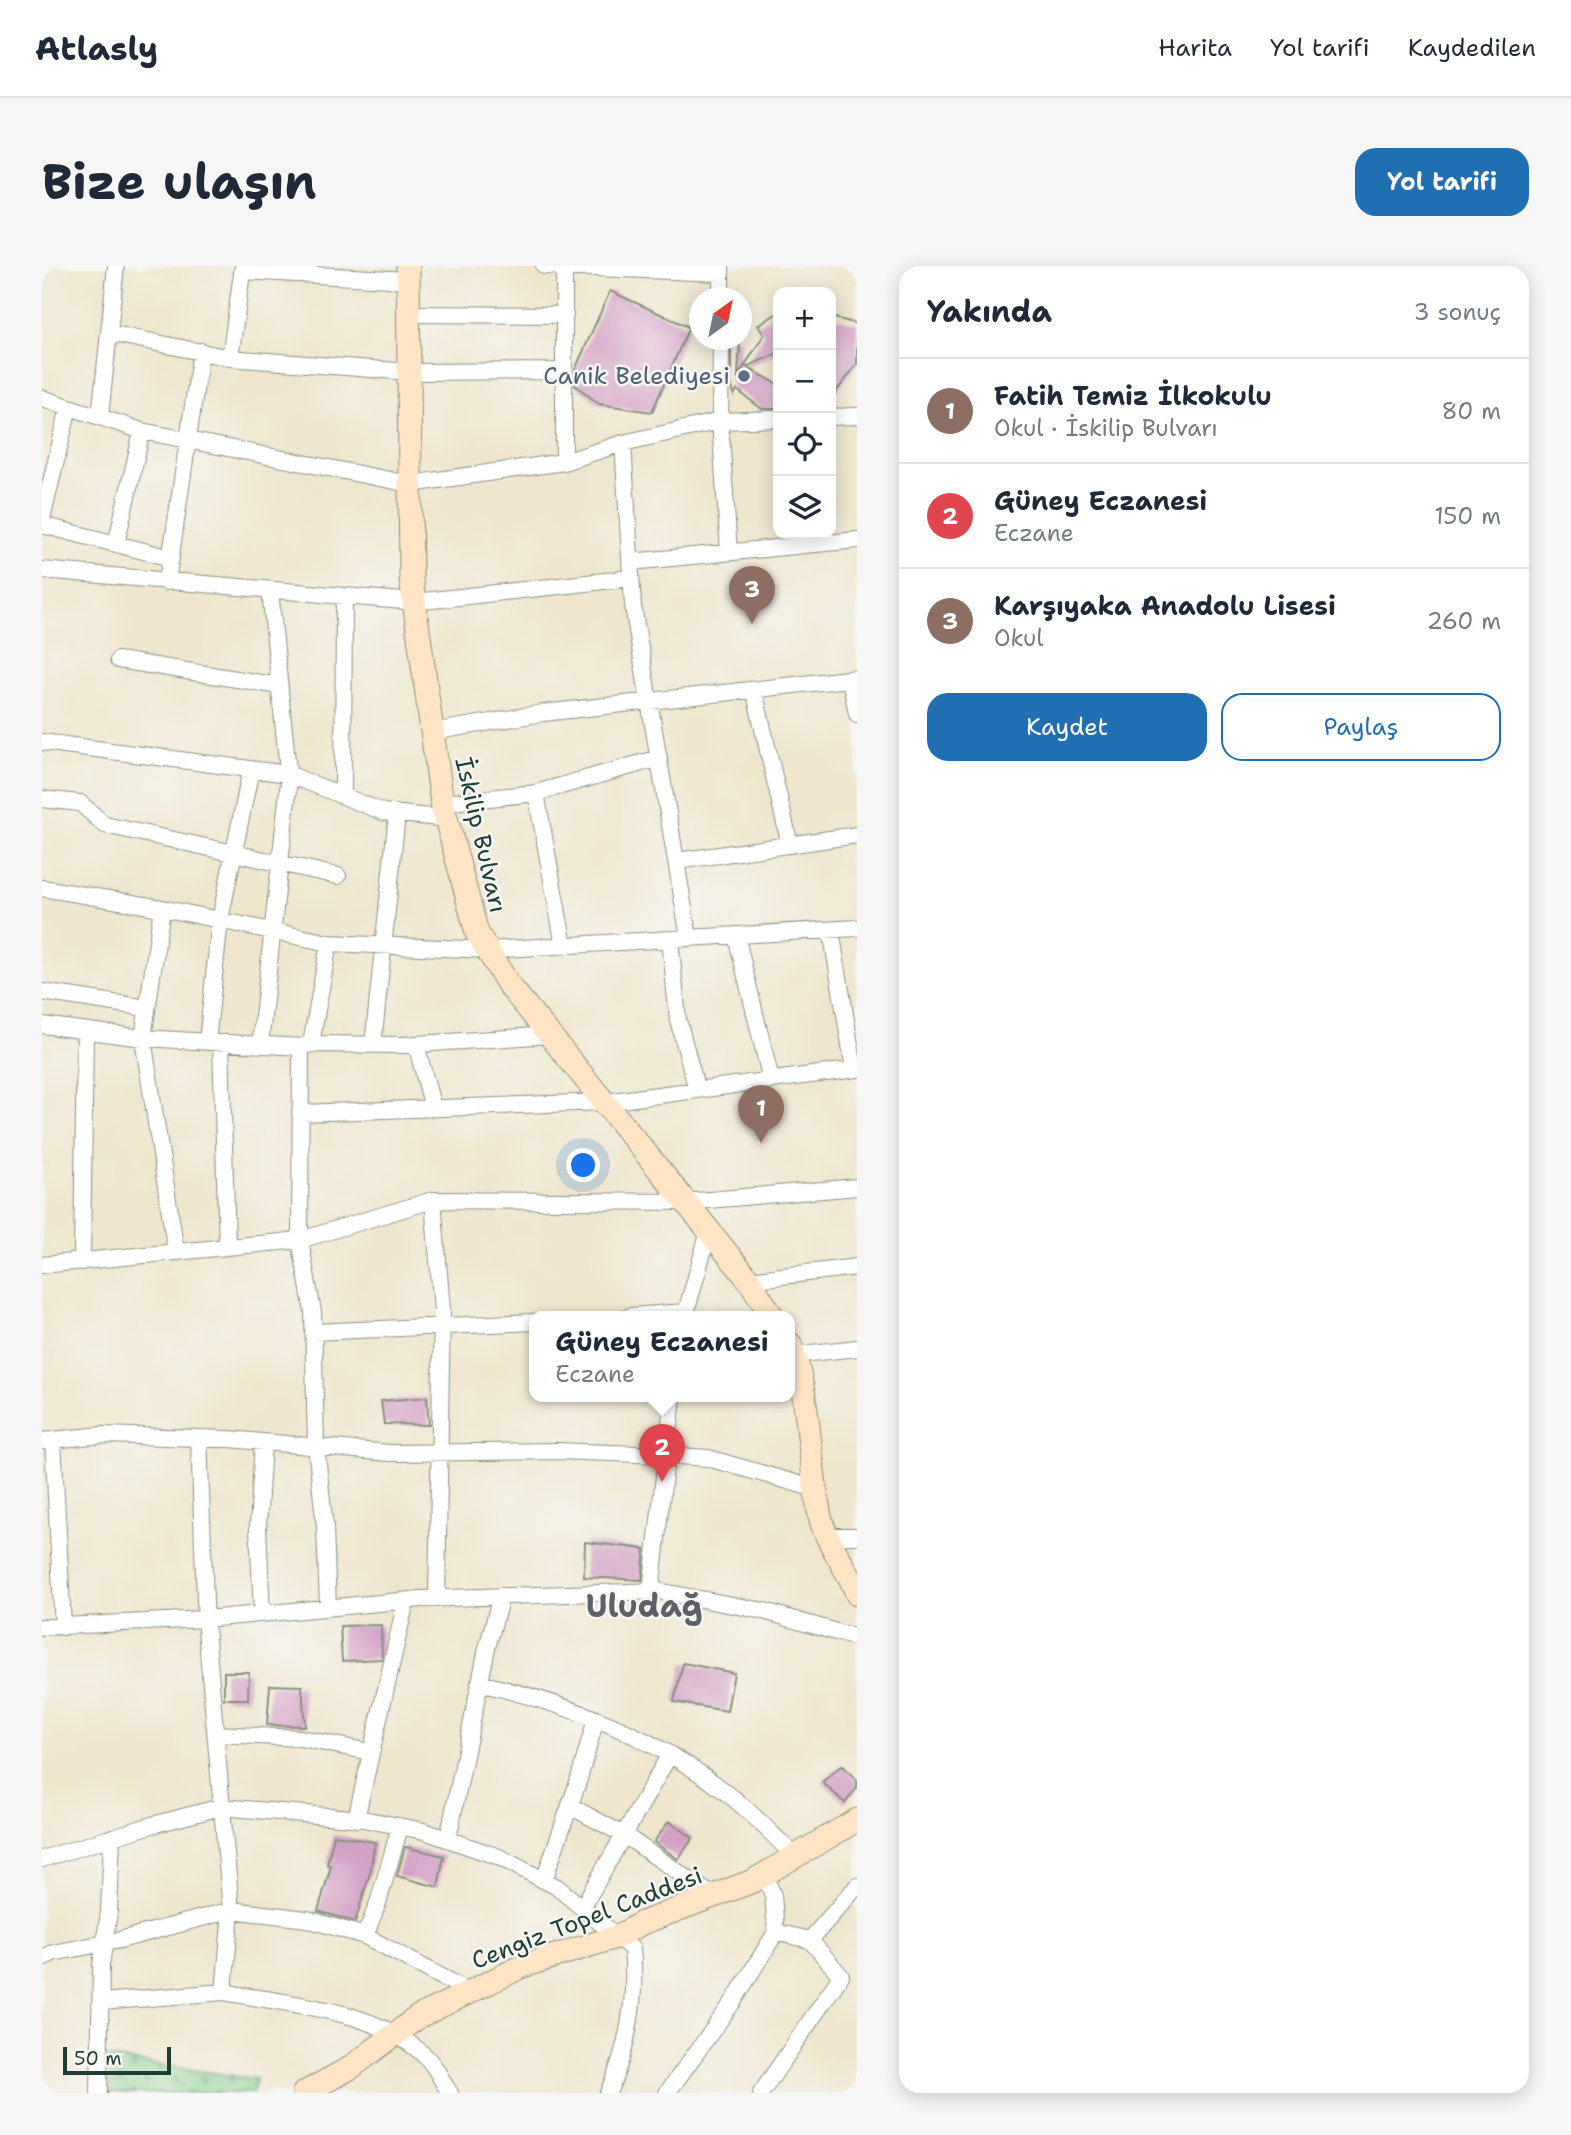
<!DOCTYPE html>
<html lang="tr">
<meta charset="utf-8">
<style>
body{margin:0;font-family:"Shantell Sans",sans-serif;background:#f6f6f7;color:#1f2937}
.controls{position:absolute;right:21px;top:21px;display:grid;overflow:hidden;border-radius:14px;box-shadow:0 4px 18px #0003}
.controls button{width:63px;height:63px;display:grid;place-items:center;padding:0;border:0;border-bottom:2px solid #e0e1e3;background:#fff;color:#1f2937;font:35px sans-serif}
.compass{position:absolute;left:647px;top:21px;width:63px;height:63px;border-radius:50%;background:#fff;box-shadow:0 4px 18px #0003;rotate:33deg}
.scale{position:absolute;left:21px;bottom:18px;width:108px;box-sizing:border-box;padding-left:7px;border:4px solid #1f3d34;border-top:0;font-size:19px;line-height:24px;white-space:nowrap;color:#1f3d34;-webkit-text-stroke:5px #f6f6f2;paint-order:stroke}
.you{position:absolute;left:542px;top:900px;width:24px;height:24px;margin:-18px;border:5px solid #fff;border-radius:50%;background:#1a73e8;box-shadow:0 0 0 10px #1a73e833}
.badge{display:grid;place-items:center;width:46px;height:46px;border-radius:50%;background:#1f6fb2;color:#fff;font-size:23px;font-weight:700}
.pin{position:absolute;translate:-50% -58px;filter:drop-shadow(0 2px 4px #0008)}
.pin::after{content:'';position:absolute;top:37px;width:24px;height:21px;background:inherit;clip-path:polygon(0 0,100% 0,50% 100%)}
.popup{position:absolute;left:487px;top:1045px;width:266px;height:91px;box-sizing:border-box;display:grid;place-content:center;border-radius:14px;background:#fff;filter:drop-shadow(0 2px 5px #0005);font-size:23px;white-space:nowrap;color:#747a83}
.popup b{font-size:26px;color:#1f2937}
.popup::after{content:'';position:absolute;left:50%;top:100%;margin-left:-14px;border:14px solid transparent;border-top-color:#fff}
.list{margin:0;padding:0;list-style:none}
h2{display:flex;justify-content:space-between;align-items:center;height:91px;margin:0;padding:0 28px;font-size:30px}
h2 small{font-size:23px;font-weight:400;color:#747a83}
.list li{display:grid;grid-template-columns:46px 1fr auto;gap:21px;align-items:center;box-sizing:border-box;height:105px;padding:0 28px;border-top:2px solid #e0e1e3}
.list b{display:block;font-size:26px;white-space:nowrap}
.list p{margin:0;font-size:23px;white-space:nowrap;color:#747a83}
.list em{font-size:23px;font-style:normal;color:#747a83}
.actions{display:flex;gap:14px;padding:21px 28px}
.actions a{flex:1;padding:16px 0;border:2px solid #1f6fb2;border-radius:21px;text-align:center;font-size:24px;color:#1f6fb2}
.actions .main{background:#1f6fb2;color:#fff}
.icon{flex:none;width:38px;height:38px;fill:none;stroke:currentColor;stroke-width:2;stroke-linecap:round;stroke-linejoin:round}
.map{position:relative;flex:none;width:815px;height:1827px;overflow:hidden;border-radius:21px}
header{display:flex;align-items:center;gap:42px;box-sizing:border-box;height:98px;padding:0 35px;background:#fff;border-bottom:2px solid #e0e1e3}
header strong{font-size:33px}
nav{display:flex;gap:38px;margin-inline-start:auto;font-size:24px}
.intro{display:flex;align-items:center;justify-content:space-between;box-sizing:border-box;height:168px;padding:0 42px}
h1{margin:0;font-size:49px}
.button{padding:18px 32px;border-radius:21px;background:#1f6fb2;color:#fff;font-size:24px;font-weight:700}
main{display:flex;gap:42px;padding:0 42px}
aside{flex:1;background:#fff;border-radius:21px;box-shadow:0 4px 18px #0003}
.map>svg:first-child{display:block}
.cemetery{fill:url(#cemetery-stones);stroke:#52865f;stroke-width:2}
.building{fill:#d3a1c6}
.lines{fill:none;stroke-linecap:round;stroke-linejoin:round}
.minor-casing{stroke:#879280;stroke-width:18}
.secondary-casing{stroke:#879280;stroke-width:25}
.minor{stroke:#fff;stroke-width:16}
.secondary{stroke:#ffe4c6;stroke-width:23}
.service-dot{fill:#5c6f8a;stroke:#f6f6f2;stroke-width:2.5}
.labels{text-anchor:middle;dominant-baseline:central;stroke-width:5;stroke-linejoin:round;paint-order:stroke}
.service-label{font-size:24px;fill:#4e5e75;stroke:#f6f6f2;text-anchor:end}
.street-label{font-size:24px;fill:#1f3d34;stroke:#f6f6f2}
.district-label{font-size:32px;font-weight:bold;fill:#5e6067;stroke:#f6f6f2}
</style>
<header>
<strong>Atlasly</strong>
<nav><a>Harita</a><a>Yol tarifi</a><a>Kaydedilen</a></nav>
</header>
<div class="intro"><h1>Bize ulaşın</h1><a class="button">Yol tarifi</a></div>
<main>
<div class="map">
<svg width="815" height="1827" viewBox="0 0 815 1827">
<defs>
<pattern id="cemetery-stones" width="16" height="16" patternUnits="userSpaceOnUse" patternTransform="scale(1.75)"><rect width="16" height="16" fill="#86ce8a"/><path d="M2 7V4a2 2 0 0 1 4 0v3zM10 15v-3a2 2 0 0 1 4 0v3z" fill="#6da872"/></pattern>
</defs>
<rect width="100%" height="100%" fill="#f6f6f2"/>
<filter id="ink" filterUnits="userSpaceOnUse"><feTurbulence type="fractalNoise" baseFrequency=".0143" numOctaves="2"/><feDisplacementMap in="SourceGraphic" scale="14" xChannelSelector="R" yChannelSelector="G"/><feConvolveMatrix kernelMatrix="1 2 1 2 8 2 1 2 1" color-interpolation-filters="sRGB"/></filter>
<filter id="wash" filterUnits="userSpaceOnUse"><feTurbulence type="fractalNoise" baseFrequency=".00686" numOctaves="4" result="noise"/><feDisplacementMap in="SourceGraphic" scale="28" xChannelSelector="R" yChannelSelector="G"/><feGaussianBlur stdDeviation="1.57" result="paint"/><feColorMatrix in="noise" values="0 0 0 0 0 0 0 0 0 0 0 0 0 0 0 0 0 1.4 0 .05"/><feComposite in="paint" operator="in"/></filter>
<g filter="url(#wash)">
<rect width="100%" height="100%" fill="#efe6cd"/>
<path class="cemetery" d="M67 1792 214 1813 211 1827H69Z"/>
<g id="blocks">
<path class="building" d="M568 25 647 61 610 146 557 138 533 119V104Z
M736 47V87L704 101 736 118V143H720L695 124 692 129 689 117V74H698L696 110 722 69 716 59Z
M789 51 815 58V98L789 133Z
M385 1131 387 1159 342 1158 339 1135Z
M543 1276 603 1283 600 1314 542 1311Z
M339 1359 340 1393 300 1395 298 1360Z
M641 1397 692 1407 685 1445 632 1436Z
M182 1406H207L206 1433H182Z
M228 1419 260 1420 263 1460 225 1459Z
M800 1499 815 1514V1522L803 1537 780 1516Z
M627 1555 651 1572 636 1593 612 1576Z
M292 1569 333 1576 328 1607 313 1656 276 1645 289 1600 285 1599Z
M363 1581 402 1590 396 1621 355 1610Z"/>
</g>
</g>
<g filter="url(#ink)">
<use href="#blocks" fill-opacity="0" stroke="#879280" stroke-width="2"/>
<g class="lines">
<g class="minor-casing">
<path id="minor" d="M502 0 679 7
M522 0V196L581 177
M200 5 367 14
M679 32V0
M367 48 523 49
M67 67 188 92 367 106 523 105
M679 74 678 155 687 286
M188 92 201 0
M0 132 100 165 368 218 522 196
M58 151 74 0
M789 151 815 150
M0 253 27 141
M0 259 129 292
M74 278 100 165
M589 296 815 274
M0 304 372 336 589 312
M125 316 159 85
M76 394 238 420
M808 413 815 448
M712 424 748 579
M390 466 501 447 815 412
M0 476 246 508 341 546 405 553
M494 527 522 680
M301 530 302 330
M0 533 38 537 63 559 296 610
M400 537 494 527 617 492
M635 595 815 569
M0 622 120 642 101 772 259 781 258 974 271 1046 274 1180 283 1261 286 1342
M120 642 287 677 446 684 815 662
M789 664 812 803
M694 669 729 814
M647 672 591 340 581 177 678 155 736 153
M628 673 636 754 655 824
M0 726 105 742
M0 759 101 772 134 986
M165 776 178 654 209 503
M179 777 185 981
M269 778 287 677
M374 778 391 842
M218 779 247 515 228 324
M331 779 355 548
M259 781 269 778 361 779 508 769
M258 847 563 836 815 803
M391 934 644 936 815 921
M40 996 43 765
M0 999 258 974 391 934 400 1044 395 1333
M707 1014 815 1001
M588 1050 644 1046
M643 1050 667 965
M271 1066 492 1056
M751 1089 815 1082
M157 1172 164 1362 189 1644 182 1726C247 1739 334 1742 384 1791 394 1800 400 1816 408 1827
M11 1174 21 1361
M0 1175 61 1169 187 1173 348 1187 514 1185 622 1189 666 1192 774 1223
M788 1270H815
M609 1325 631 1130
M220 1348 216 1261 221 1176
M0 1361 164 1353 380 1333 616 1325 722 1345 815 1372
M437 1417C527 1438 613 1470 686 1528 710 1546 731 1570 753 1590
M174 1468 258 1472 328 1486
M528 1540 582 1569 671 1630
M314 1553 364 1335
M406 1573 445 1382 459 1330
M0 1593 110 1559 179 1541 321 1553 382 1565 457 1591 515 1621 590 1683C595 1732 586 1783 566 1827
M502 1614 536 1516 554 1453
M540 1642 628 1488
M323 1670 336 1637 358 1561
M768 1674 815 1620
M0 1692 11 1687 78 1674 189 1644 265 1653 323 1670 428 1726
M59 1736 182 1726
M57 1827 59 1699 67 1646 70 1571
M625 1827 691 1736 734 1666 731 1629 722 1608
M719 1827 799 1710 768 1674 734 1666"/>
</g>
<g class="secondary-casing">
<path id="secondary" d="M366 0 369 313 400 537 435 667 466 718 707 1014 730 1050
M748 1078C769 1132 766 1193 778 1250 783 1275 806 1302 815 1328
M262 1827 308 1802 376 1751 481 1700 577 1670 600 1657 711 1615 815 1554"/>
</g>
<use href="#minor" class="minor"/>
<use href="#secondary" class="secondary"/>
</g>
</g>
<circle class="service-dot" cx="702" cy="110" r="7"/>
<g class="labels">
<g class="service-label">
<text x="688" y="110">Canik Belediyesi</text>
</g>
<g class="street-label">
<text transform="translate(439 569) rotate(77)">İskilip Bulvarı</text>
<text transform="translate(545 1652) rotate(-21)">Cengiz Topel Caddesi</text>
</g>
<g class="district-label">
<text x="602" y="1339">Uludağ</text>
</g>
</g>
</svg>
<div class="controls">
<button>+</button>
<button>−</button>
<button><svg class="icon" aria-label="locate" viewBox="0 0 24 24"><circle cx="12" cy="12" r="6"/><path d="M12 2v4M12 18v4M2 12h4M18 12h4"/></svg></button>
<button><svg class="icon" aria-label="layers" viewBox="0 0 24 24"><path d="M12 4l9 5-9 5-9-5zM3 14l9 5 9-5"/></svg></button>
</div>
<svg class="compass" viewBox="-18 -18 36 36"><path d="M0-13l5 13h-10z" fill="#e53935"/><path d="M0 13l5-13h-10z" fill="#747a83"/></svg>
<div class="scale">50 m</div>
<div class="you"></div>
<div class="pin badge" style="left:719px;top:877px;background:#8d6e63">1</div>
<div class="pin badge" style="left:620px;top:1216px;background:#e0444e">2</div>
<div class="popup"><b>Güney Eczanesi</b>Eczane</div>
<div class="pin badge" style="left:710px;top:358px;background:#8d6e63">3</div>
</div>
<aside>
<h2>Yakında<small>3 sonuç</small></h2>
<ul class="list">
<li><span class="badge" style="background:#8d6e63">1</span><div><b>Fatih Temiz İlkokulu</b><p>Okul · İskilip Bulvarı</p></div><em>80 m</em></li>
<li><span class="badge" style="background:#e0444e">2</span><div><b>Güney Eczanesi</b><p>Eczane</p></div><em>150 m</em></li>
<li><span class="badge" style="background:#8d6e63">3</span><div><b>Karşıyaka Anadolu Lisesi</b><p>Okul</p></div><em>260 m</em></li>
</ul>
<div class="actions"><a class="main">Kaydet</a><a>Paylaş</a></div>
</aside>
</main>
